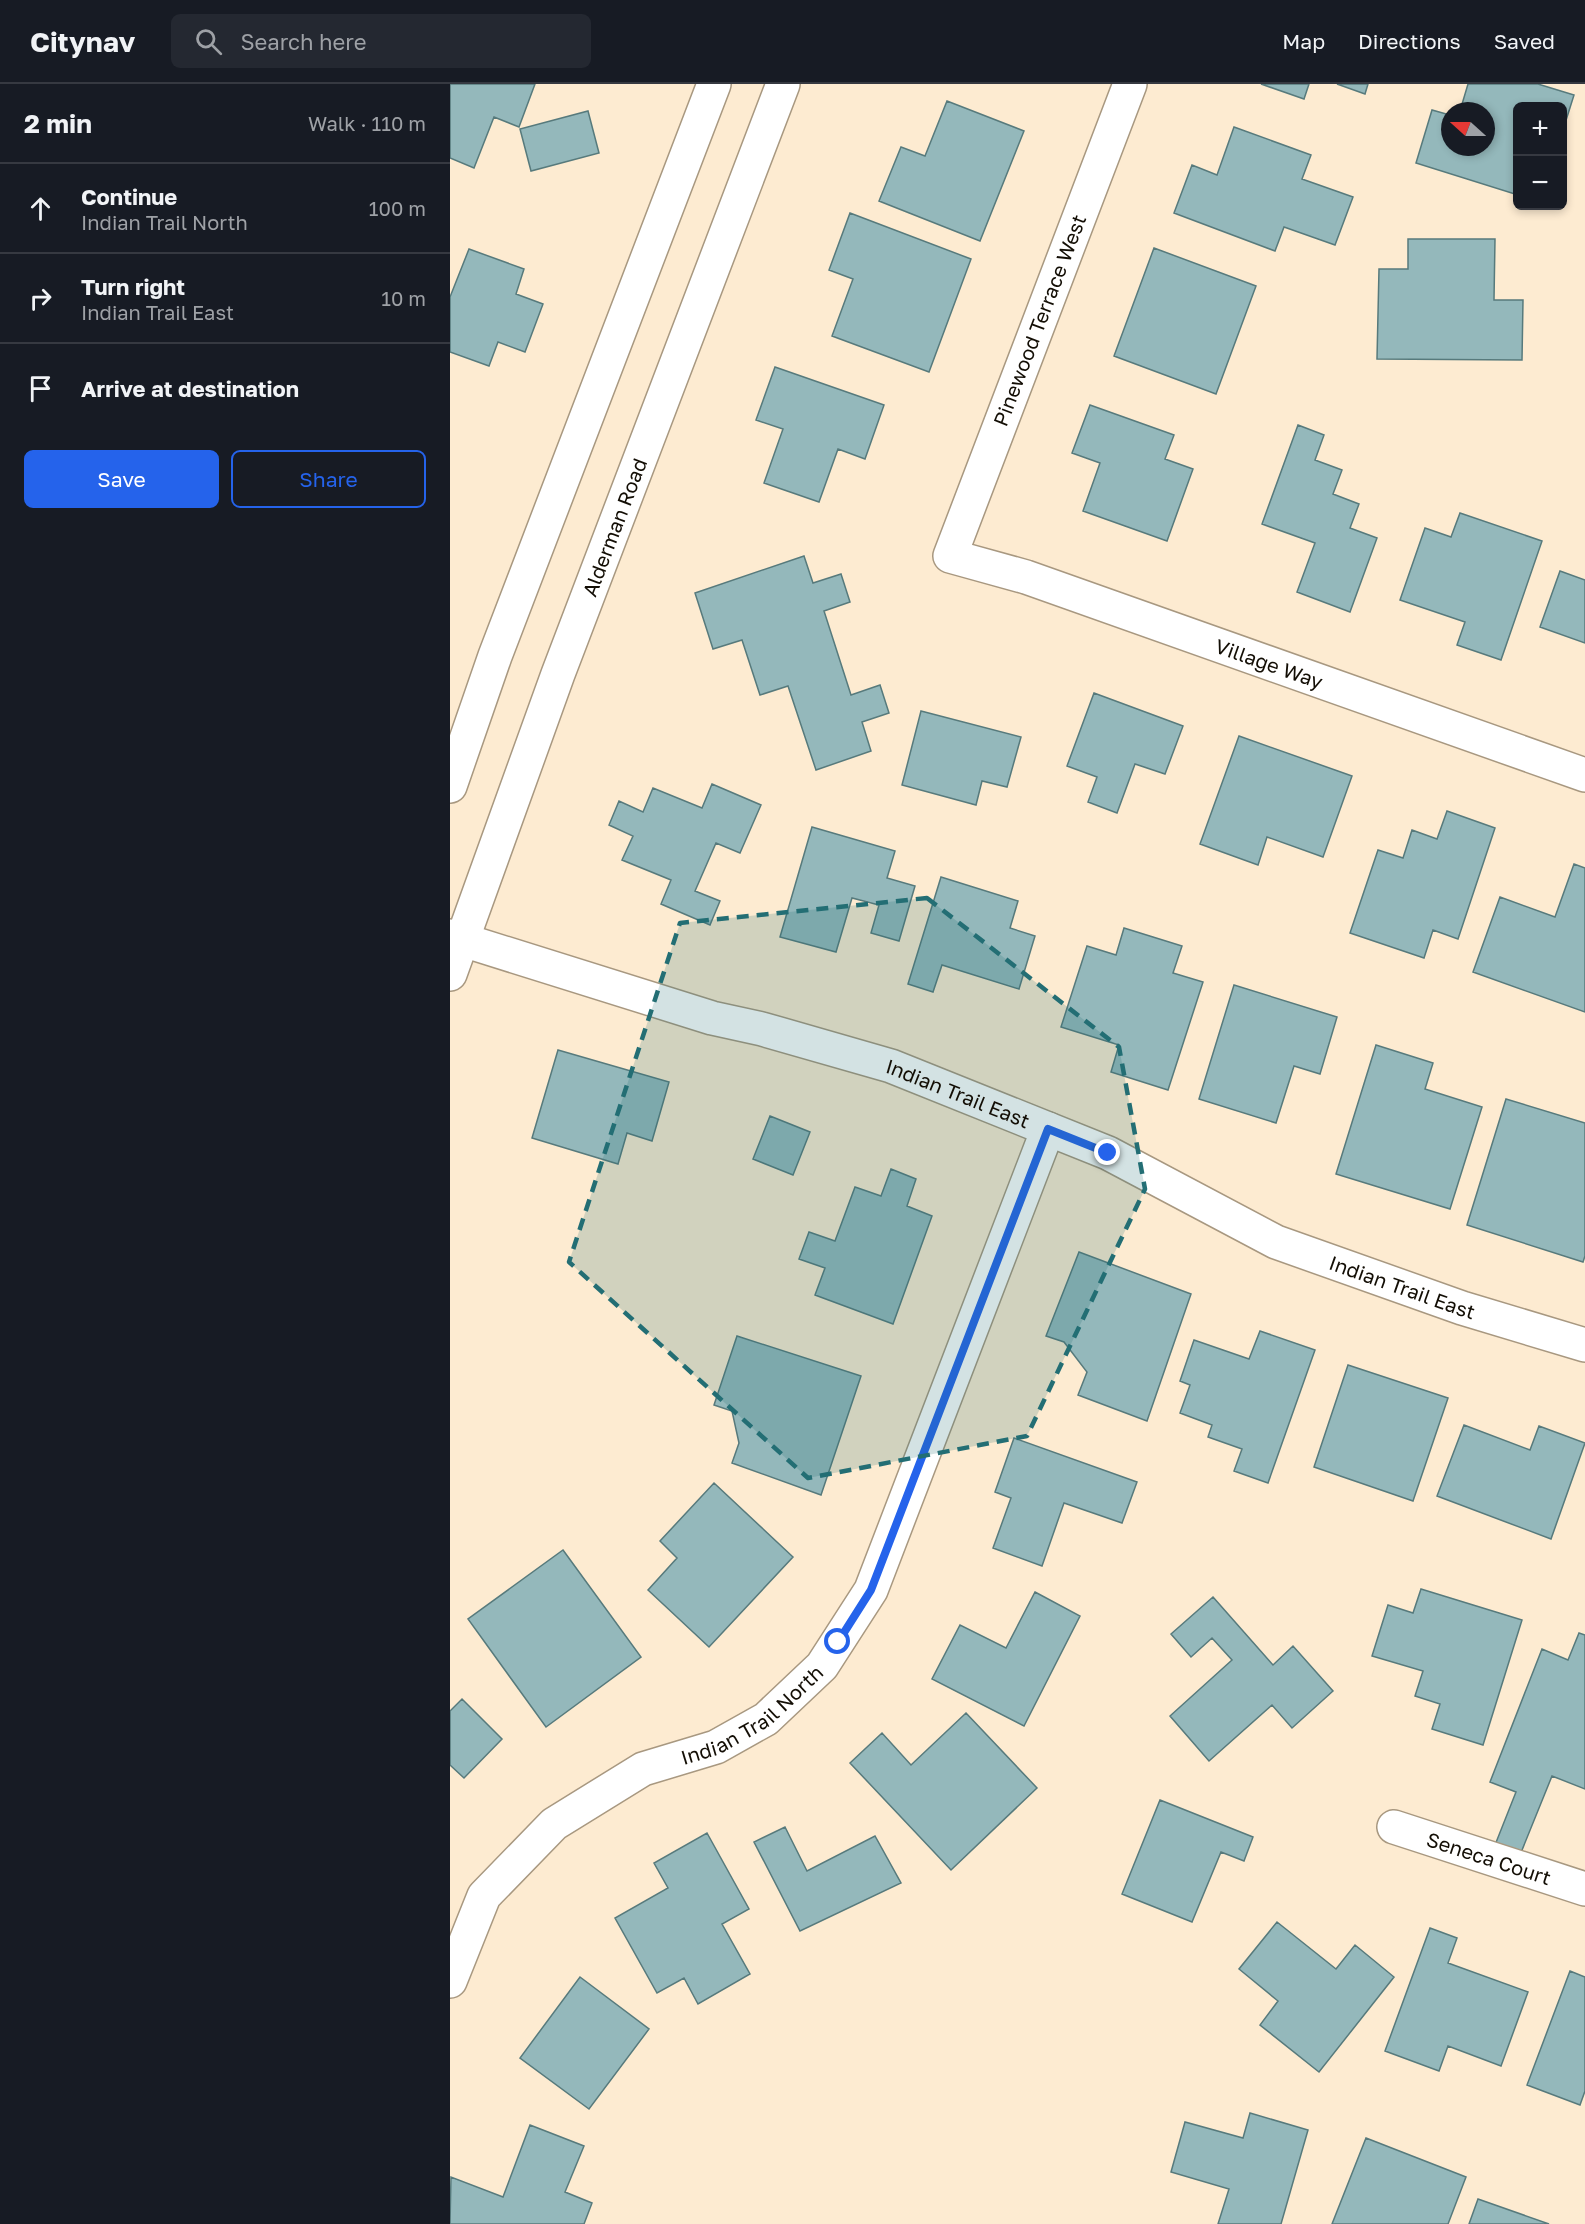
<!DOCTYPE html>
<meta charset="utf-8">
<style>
body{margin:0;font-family:"Golos Text",sans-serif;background:#242831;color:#f1f3f6}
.controls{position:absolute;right:18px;top:18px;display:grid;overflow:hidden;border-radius:9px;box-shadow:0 3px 9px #0003}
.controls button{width:54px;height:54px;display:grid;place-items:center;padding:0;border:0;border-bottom:2px solid #363941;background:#171b24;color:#f1f3f6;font:30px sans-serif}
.compass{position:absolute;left:991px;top:18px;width:54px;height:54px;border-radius:50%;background:#171b24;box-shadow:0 3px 9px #0003;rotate:291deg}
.stop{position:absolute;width:18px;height:18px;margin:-14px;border:4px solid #2563eb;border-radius:50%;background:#fff}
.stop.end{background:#2563eb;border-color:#fff;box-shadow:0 2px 6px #0008}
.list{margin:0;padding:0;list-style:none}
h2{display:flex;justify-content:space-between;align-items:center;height:78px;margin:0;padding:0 24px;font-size:26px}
h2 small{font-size:20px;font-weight:400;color:#9ea1a6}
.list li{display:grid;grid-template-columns:39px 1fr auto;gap:18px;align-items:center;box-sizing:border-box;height:90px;padding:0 24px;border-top:2px solid #363941}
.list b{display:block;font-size:22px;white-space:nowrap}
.list p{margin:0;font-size:20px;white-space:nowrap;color:#9ea1a6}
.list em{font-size:20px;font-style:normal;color:#9ea1a6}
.actions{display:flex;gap:12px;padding:18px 24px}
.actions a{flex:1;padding:14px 0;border:2px solid #2563eb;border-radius:9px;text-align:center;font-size:21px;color:#2563eb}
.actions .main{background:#2563eb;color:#fff}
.icon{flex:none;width:33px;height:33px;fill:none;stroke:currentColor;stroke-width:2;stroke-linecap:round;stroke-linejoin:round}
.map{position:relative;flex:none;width:1135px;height:2140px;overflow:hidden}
header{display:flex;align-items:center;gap:36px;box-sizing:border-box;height:84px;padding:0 30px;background:#171b24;border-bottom:2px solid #363941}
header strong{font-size:28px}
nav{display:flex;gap:33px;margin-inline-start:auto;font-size:21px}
.search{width:420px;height:54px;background:#242831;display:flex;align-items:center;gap:15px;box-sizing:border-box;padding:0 21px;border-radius:9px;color:#9ea1a6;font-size:22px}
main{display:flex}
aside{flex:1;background:#171b24}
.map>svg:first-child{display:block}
.building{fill:#94b8bb;stroke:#577a7c;stroke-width:1.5}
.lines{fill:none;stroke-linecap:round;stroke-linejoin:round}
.minor-casing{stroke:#a89880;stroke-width:36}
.major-casing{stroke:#a89880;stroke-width:36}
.minor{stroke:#fff;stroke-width:33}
.major{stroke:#fff;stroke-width:33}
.route{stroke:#2563eb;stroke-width:8}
.marked{fill:#236e74;fill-opacity:0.2;stroke:#236e74;stroke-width:4.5;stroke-dasharray:12 8;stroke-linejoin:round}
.labels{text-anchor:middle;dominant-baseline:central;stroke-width:6;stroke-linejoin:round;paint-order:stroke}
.street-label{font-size:20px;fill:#130e05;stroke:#fff}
</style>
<header>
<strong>Citynav</strong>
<div class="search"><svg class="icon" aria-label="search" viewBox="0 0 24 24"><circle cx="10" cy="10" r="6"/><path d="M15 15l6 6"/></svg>Search here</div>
<nav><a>Map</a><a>Directions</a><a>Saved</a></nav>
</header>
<main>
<aside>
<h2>2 min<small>Walk · 110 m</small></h2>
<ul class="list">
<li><svg class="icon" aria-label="ahead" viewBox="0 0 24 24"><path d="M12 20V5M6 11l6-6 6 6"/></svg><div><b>Continue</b><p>Indian Trail North</p></div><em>100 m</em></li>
<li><svg class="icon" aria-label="right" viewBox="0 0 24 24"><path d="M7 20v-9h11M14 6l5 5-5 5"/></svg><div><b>Turn right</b><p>Indian Trail East</p></div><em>10 m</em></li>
<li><svg class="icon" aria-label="arrive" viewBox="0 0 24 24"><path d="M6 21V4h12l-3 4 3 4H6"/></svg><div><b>Arrive at destination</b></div></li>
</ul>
<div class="actions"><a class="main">Save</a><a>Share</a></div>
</aside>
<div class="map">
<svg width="1135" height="2140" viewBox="0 0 1135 2140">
<rect width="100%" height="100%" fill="#fdebd1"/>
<path class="building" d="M0 0H85L69 43 44 33 24 84 0 74Z
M811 0H859L854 15Z
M887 0H918L915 10Z
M1018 0H1088L1124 11 1112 49V22H1068V111L966 79 982 26 1000 31V63H1036V27H1010Z
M497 17 574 47 530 157 429 117 451 63 475 72Z
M138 27 149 69 81 87 70 45Z
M784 43 861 71 852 95 903 113 885 161 834 143 825 167 724 129 742 81 767 91Z
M400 129 521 175 479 288 382 252 403 195 379 186Z
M958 155H1045L1044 216H1073L1072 276 927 275 929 185H958Z
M704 164 806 202 766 310 664 272Z
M19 165 74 185 66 210 93 220 75 268 48 258 39 282 0 268V213Z
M325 283 434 321 415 375 388 365 369 418 314 399 333 345 306 336Z
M640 321 724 351 715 375 743 385 717 457 633 427 650 379 622 369Z
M848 341 874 351 865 376 892 386 883 410 909 420 900 444 927 454 900 528 847 508 865 459 812 440Z
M1010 429 1092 457 1051 576 1007 561 1015 538 950 516 975 444 1001 453Z
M354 472 363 499 391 490 400 518 374 527 401 611 430 601 439 629 412 638 421 667 366 686 338 602 310 611 292 556 263 565 245 509Z
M1110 487 1135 496V559L1090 543Z
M644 609 733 642 715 690 685 680 667 729 638 718 647 693 617 682Z
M471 627 571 653 557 703 532 697 526 721 452 701Z
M789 652 902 692 873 773 817 753 808 781 750 760Z
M262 700 311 721 290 769 266 759 245 807 270 817 260 841 211 820 221 796 172 776 183 752 159 741 169 717 193 728 203 704 252 724Z
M997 727 1045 744 1008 855 983 846 974 874 900 849 928 766 953 774 962 746 987 755Z
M362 743 445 767 437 794 465 802 449 857 421 849 429 821 402 814 386 868 330 853Z
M1124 780 1135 784V928L1023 888 1050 813 1105 833Z
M491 793 568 817 560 844 585 852 569 905 492 881 483 908 458 900Z
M674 844 732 862 723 889 753 898 718 1006 661 988 669 961 611 943 637 862 666 871Z
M784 901 887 933 870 990 844 982 826 1039 749 1015Z
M926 961 983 979 975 1005 1032 1023 1000 1125 886 1090Z
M108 966 219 998 202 1057 177 1049 168 1080 82 1054Z
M1056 1015 1135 1039V1172L1133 1178 1017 1141Z
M320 1032 360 1048 343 1091 303 1075Z
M441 1085 466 1095 457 1122 482 1132 443 1240 365 1211 375 1184 349 1175 359 1148 385 1157 405 1103 431 1112Z
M629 1168 741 1210 697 1337 628 1311 637 1288 614 1258 596 1252Z
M810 1247 865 1266 818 1399 784 1387 792 1365 758 1353 762 1341 730 1329 740 1301 730 1297 744 1256 799 1275Z
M287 1252 411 1292 371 1411 282 1379 289 1359 282 1327 264 1321Z
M898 1281 998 1314 963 1417 864 1383Z
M1014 1341 1080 1366 1089 1342 1135 1359 1101 1455 987 1412Z
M564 1354 687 1398 672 1439 614 1419 592 1482 543 1464 561 1414 545 1408Z
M264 1399 343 1473 259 1563 198 1506 227 1474 210 1457Z
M113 1466 191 1573 96 1643 18 1535Z
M971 1505 1072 1536 1033 1661 982 1645 990 1620 965 1612 973 1587 922 1572 938 1521 963 1529Z
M585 1508 630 1532 574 1642 482 1595 510 1541 556 1564Z
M763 1513 823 1581 843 1562 883 1607 842 1644 822 1621 759 1677 720 1632 782 1576 762 1554 741 1573 721 1550Z
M1129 1549 1135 1551V1705L1102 1692 1070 1771 1045 1761 1066 1708 1040 1698 1092 1565 1118 1576Z
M12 1615 52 1655 14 1694 0 1681V1627Z
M516 1629 587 1704 501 1786 400 1679 432 1649 461 1681Z
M710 1716 803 1753 794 1777 771 1768 742 1838 672 1810Z
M335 1743 357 1787 425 1752 451 1799 350 1847 304 1758Z
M257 1749 299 1825 272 1840 300 1890 248 1920 234 1894 207 1909 165 1834 218 1804 204 1779Z
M827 1838 886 1885 905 1861 944 1893 869 1988 810 1941 828 1917 789 1885Z
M980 1844 1007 1854 998 1879 1078 1908 1051 1982 998 1962 989 1987 935 1967Z
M1120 1887 1135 1893V2007L1130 2021 1077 2001Z
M130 1893 199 1945 139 2025 70 1974Z
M800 2029 858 2046 831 2140H768L779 2105 721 2088 735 2038 793 2054Z
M80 2041 134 2062 115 2108 142 2119 134 2140H0L1 2093 53 2113Z
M916 2054 1016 2093 998 2140H882Z
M1028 2115 1099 2140H1019Z"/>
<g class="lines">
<g class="minor-casing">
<g id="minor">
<path id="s1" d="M680 0 500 472 576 493 1135 691"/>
<path id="s2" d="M0 852 262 934 312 945 441 982 658 1069 826 1158 1012 1224 1135 1261"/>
<path id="s3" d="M944 1743 1135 1805"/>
<path id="s4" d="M0 1897 34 1812 104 1740 193 1685 266 1663 316 1635 372 1582 421 1506 598 1045"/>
</g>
</g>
<g class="major-casing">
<g id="major">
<path d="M0 702 45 572 264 0"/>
<path id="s5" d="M0 890 108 590 333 0"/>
</g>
</g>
<use href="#minor" class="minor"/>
<use href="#major" class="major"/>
</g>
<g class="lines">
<path class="route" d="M388 1558 421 1506 598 1045 658 1069"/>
</g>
<path class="marked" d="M477 814 669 963 695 1105 577 1352 358 1394 119 1178 230 839Z"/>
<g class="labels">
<g class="street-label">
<text transform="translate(589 236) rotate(-69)">Pinewood Terrace West</text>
<text stroke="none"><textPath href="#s5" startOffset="476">Alderman Road</textPath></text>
<text stroke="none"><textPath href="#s1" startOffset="842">Village Way</textPath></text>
<text stroke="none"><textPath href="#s2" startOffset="532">Indian Trail East</textPath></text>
<text stroke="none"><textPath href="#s2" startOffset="1018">Indian Trail East</textPath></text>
<text stroke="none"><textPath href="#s4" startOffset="420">Indian Trail North</textPath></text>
<text stroke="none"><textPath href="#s3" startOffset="100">Seneca Court</textPath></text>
</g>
</g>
</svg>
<div class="controls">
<button>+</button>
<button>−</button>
</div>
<svg class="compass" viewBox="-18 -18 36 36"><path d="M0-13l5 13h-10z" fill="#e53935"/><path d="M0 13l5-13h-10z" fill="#9ea1a6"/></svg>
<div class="stop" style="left:388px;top:1558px"></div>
<div class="stop end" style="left:658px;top:1069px"></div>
</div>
</main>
